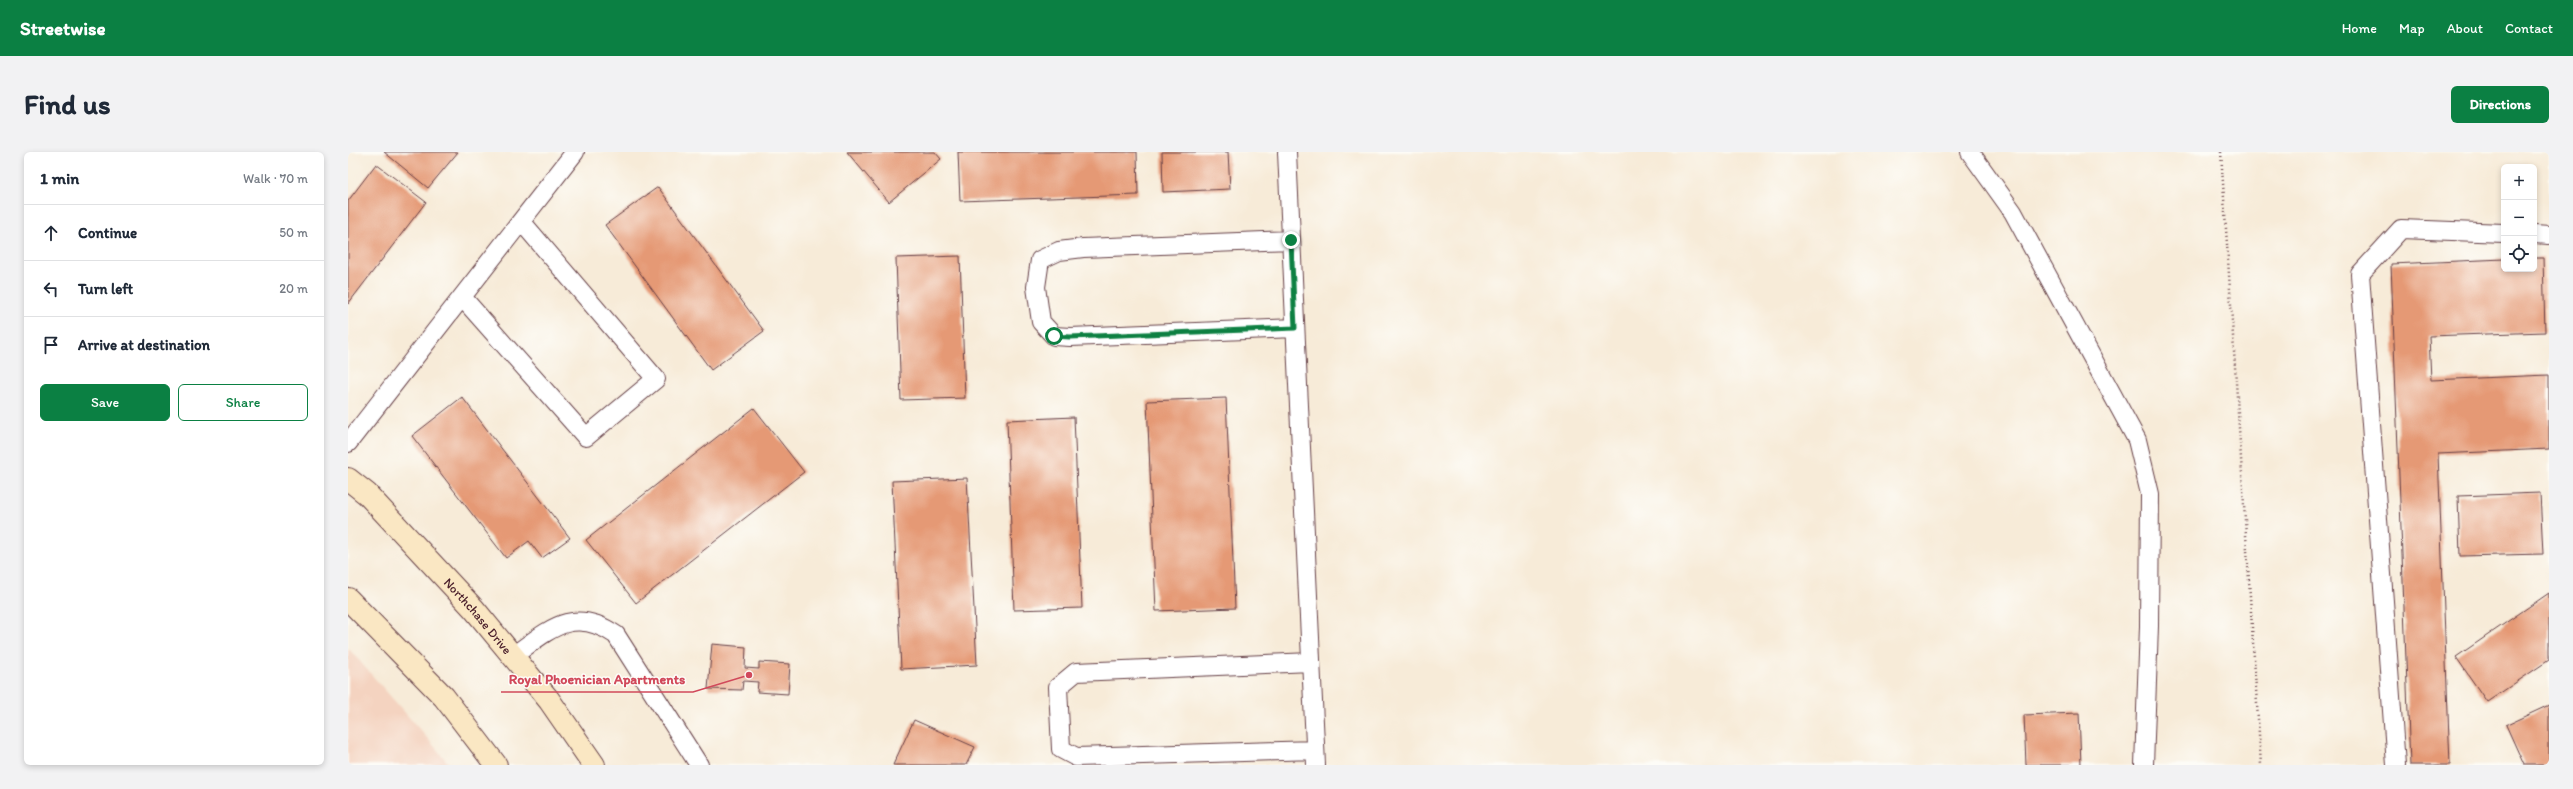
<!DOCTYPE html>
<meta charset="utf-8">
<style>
body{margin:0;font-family:Itim,sans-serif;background:#f2f2f3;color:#1f2937}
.controls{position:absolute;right:12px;top:12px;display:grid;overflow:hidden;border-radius:6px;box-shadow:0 2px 6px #0003}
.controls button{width:36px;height:36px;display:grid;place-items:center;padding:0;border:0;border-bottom:1px solid #e0e1e3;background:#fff;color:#1f2937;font:20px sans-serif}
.stop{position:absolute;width:12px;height:12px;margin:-9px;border:3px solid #0b8043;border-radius:50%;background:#fff}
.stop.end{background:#0b8043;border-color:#fff;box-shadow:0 1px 4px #0008}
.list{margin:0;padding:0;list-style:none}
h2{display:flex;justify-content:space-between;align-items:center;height:52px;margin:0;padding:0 16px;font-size:17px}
h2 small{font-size:13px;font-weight:400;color:#747a83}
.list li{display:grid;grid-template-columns:26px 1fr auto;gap:12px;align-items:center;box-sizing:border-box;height:56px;padding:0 16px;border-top:1px solid #e0e1e3}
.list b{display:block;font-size:15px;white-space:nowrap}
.list em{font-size:13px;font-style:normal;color:#747a83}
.actions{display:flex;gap:8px;padding:12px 16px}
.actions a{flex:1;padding:9px 0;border:1px solid #0b8043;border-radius:6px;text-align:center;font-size:14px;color:#0b8043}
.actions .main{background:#0b8043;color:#fff}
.icon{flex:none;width:22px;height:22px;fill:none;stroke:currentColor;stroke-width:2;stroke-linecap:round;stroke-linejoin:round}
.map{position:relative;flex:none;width:2201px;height:613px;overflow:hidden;border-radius:6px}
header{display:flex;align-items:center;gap:24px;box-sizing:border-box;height:56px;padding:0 20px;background:#0b8043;color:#fff}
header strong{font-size:19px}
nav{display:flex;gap:22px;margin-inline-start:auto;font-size:14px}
.intro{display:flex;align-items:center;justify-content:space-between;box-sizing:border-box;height:96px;padding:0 24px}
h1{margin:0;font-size:28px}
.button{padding:10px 18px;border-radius:6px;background:#0b8043;color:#fff;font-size:14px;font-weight:700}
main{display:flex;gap:24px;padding:0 24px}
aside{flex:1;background:#fff;border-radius:6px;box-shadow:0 2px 6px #0003}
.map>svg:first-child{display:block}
.built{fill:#f4d3c0}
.building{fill:#e59974}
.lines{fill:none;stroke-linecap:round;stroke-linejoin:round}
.lane-casing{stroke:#643e45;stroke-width:20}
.secondary-casing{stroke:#643e45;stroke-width:24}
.path{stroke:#643e45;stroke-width:2.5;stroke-dasharray:1 3;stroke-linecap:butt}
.lane{stroke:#fff;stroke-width:18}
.secondary{stroke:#fae7c3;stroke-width:22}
.route{stroke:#0b8043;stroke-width:5}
.labels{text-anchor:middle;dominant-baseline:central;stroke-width:3;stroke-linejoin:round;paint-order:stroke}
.street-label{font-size:13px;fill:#4a1f2b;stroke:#fdfcf7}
.leader{fill:none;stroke:#d1495b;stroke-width:1.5}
.callout-dot{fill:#d1495b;stroke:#fdfcf7;stroke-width:1.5}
.callout-label{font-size:14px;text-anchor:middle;font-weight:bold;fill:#d1495b;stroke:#fdfcf7;stroke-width:3;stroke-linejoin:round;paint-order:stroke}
</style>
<header>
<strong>Streetwise</strong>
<nav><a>Home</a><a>Map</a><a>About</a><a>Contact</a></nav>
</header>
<div class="intro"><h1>Find us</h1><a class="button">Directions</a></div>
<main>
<aside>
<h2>1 min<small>Walk · 70 m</small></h2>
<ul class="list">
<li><svg class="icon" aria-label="ahead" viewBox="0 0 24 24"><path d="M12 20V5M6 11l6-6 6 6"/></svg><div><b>Continue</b></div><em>50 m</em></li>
<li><svg class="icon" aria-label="left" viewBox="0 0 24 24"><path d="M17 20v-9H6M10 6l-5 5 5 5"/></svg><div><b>Turn left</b></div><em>20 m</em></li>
<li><svg class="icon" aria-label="arrive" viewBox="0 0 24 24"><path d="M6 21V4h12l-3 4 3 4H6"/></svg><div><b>Arrive at destination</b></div></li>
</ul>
<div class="actions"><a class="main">Save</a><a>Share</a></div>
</aside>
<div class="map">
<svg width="2201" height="613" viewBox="0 0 2201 613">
<rect width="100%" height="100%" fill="#fdfcf7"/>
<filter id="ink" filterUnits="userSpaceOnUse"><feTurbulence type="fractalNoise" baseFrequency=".025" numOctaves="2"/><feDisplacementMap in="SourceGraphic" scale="8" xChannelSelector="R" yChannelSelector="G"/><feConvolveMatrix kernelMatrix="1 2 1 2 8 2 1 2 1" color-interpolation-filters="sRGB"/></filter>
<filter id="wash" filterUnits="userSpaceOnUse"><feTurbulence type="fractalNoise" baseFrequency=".012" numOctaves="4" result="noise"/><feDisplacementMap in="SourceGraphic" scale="16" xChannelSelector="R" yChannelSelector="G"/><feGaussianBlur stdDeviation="0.9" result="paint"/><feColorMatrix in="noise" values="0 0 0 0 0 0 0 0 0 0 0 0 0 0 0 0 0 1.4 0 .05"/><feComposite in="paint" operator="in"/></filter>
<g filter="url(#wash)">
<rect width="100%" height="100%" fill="#f7ebd8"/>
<path class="built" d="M0 496 80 587 102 613H0Z"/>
<g id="blocks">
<path class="building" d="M36 0H110L80 36Z
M499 0H587L593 7 541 50Z
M610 0H789L790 43 612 49Z
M814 0H880L882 37 815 40Z
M28 12 78 50 0 152V49Z
M310 35 416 179 363 218 257 73Z
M612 104 617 246 553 248 548 106Z
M2186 106H2195L2197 180 2081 184 2083 228 2201 223V297L2090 302 2102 613H2062L2043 112 2156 107V117H2186Z
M114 245 222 386 194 406 181 389 158 406 64 284Z
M878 246 887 456 808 459 799 249Z
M406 256 456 320 288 451 238 388Z
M726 265 734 456 666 458 659 268Z
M619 326 629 513 553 517 544 329Z
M2192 341 2195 402 2112 404 2110 344Z
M2201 441V508L2139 550 2108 505Z
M364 492 398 495 397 516 411 517V510L442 512 440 542 409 540 410 530 395 529 394 538 360 537Z
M2201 553V613H2176L2158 573Z
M1731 561 1733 613H1678L1676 563Z
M566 568 627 595 618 613H545Z"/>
</g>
</g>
<g filter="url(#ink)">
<use href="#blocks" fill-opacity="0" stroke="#643e45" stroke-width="1"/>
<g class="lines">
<g class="lane-casing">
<path id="lane" d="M939 0 968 613
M1622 0 1665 60 1789 288 1802 342 1801 474 1796 613
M2186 82 2201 83
M943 88 735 96 711 99 692 108 688 135 693 170 706 184 722 185 947 176
M114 145 238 285 308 227 173 69
M0 291 227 0
M165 504C201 478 225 453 268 483L351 613
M963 510 728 520 710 535 713 597 728 605 967 598
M2048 613 2012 122 2053 77 2156 81"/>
</g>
<g class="secondary-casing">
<g id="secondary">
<path id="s1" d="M0 327 19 342 126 457 201 548 246 613"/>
<path d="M0 447 96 545 148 613"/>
</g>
</g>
<path class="path" d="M1873 0 1913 613"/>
<use href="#lane" class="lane"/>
<use href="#secondary" class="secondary"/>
</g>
</g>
<g class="lines" filter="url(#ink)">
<path class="route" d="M706 184 722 185 947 176 943 88"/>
</g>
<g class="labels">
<g class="street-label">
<text stroke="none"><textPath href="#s1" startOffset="189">Northchase Drive</textPath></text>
</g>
</g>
<path class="leader" d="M401 523L345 540H153"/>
<circle class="callout-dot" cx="401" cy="523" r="4"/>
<g class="callout-label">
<text x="249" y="532">Royal Phoenician Apartments</text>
</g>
</svg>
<div class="controls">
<button>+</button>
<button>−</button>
<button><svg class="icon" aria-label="locate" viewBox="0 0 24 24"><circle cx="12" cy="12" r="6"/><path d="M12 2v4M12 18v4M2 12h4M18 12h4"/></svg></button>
</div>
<div class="stop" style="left:706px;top:184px"></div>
<div class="stop end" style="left:943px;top:88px"></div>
</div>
</main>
